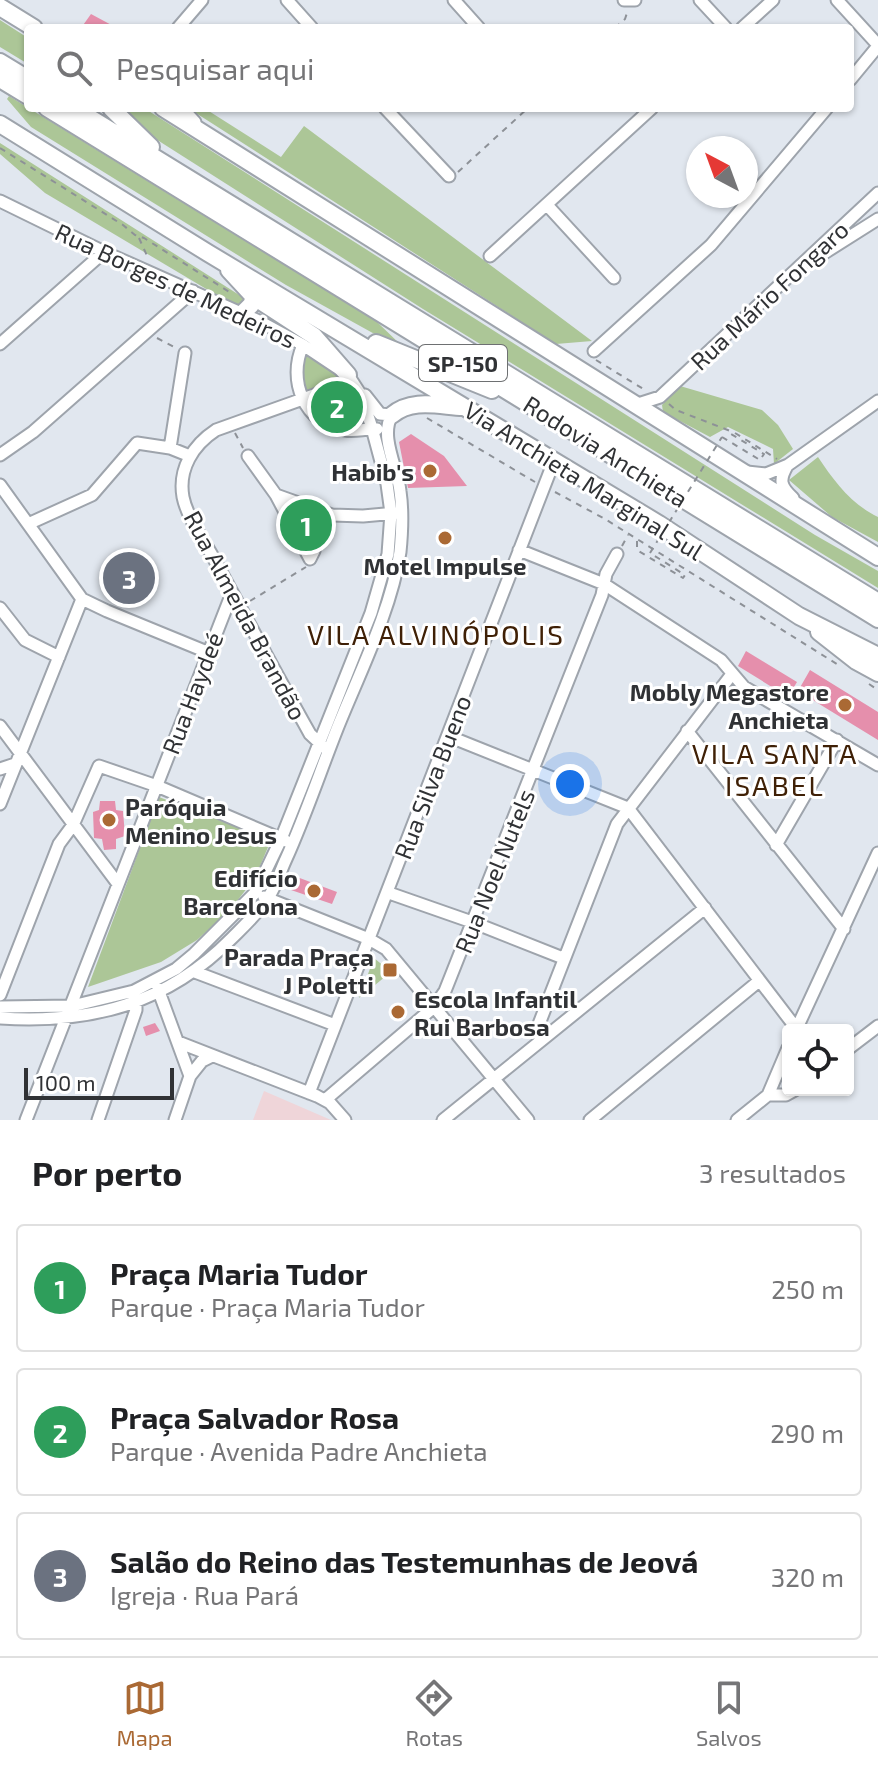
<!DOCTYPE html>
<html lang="pt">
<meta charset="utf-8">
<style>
body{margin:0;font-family:"Exo 2",sans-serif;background:#f6f6f6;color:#202124}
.controls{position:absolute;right:24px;bottom:24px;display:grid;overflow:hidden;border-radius:8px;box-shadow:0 2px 6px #0004}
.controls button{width:72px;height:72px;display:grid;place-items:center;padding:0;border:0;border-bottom:2px solid #e0e0e0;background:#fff;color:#202124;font:40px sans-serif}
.compass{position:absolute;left:686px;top:136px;width:72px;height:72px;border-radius:50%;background:#fff;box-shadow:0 2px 6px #0004;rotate:319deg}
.scale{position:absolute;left:24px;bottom:20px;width:150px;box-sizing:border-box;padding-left:8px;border:4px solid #303235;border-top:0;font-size:22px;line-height:28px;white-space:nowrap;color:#303235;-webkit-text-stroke:6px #fff;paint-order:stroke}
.you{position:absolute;left:570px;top:784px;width:28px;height:28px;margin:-20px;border:6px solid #fff;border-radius:50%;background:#1a73e8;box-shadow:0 0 0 12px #1a73e833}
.badge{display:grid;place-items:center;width:52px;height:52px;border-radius:50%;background:#aa6934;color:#fff;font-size:26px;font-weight:700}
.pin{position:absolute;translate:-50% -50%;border:4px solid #fff;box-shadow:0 2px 8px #0006}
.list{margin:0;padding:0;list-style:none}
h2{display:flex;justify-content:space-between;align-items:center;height:104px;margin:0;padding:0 32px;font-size:34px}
h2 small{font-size:26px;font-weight:400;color:#757577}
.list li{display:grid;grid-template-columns:52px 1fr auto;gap:24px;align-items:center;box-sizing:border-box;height:128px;margin:0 16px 16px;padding:0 16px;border:2px solid #e0e0e0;border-radius:8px}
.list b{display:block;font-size:30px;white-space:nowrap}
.list p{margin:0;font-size:26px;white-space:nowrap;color:#757577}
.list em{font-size:26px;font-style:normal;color:#757577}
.icon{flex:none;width:44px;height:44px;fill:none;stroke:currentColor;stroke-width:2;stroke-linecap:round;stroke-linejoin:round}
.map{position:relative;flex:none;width:878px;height:1120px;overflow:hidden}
.search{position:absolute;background:#fff;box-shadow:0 2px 6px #0004;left:24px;right:24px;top:24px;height:88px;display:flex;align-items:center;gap:20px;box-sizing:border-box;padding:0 28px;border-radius:8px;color:#757577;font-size:30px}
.sheet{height:536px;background:#fff}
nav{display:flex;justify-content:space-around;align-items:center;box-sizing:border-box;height:112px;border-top:2px solid #e0e0e0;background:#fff;font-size:22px;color:#757577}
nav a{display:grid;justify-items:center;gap:4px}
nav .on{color:#aa6934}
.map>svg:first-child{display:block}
.education{fill:#efd5d9}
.green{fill:#acc697}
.building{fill:#e58fac}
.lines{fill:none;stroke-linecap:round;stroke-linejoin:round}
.minor-casing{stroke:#9ea4ac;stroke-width:15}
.highway-casing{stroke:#9ea4ac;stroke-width:20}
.path{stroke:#8d9197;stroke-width:2;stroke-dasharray:6 6;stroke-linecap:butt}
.minor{stroke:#fff;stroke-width:11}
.highway{stroke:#fff;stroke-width:16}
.path-bridge{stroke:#8d9197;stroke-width:2;stroke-dasharray:6 6;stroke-linecap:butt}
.poi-dot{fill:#aa6934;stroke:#fff;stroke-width:3}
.labels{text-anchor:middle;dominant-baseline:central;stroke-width:6;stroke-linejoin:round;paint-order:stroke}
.shield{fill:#fff;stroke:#6e7072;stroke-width:2}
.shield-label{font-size:22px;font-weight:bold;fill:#303235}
.street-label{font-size:24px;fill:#303235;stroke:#fff}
.poi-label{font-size:24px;font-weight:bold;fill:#303235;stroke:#fff;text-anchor:end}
.quarter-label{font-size:28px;letter-spacing:2px;fill:#3f2006;stroke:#fff}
</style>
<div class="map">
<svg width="878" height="1120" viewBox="0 0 878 1120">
<rect width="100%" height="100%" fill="#e1e7ef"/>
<path class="education" d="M264 1091 331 1120H332H253Z"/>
<path class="green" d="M0 20 28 38V64L0 47Z
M9 96 376 321 402 346 389 342 286 285 31 127 7 99Z
M121 108H144L815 535 878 571V588L423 309 140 129Z
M188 108H204L281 157 304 126 592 341 556 344Z
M0 143 244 298 243 303 239 306 213 293 45 193 0 154Z
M305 355 344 379 305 391 302 371Z
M680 386 762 410 778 425 793 449 774 464 773 449 728 427 710 437 663 412 662 405Z
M351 387 365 423C342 427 323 419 310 400Z
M818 457C834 481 851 504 878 517V542L832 517 789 480Z
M293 505 317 520 312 547 294 521Z
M159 797 271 840 255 878 230 910 197 940 161 962 88 987Z
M374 958 391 972 359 998Z"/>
<path class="building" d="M91 14 117 28H81Z
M411 434 444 456 467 486 408 488 399 442Z
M130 560 142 564 128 598 116 592Z
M746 651 797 682 788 697 738 666Z
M810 670 878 712V740L798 691Z
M100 801H115L116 810 123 811 125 836 116 839V849L104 850 102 839 94 838 93 812 99 810Z
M297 877 337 892 332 904 291 890Z
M155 1023 160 1031 146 1036 143 1027Z"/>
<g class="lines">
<g class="minor-casing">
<path id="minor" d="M287 0 312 28
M454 0 479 28
M624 0H635
M700 0 726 28
M837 0 878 45
M178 28 202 0
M742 28 773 0
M850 80 878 46
M182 108 195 122
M385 108 449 176
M0 201 104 252 259 321 303 345 348 375 361 395 372 428 387 484 391 513 388 554 371 613 281 839 255 893 194 954 176 969 134 991 72 1006 0 1007
M547 205 614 278
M821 255 878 219
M490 256 652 108
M0 344 104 252
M303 345C287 380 304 424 345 430 356 432 366 428 377 429
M594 351 711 245 827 108
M635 405 660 397 878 193
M170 448 185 353
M0 455 33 432 193 291
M248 456 276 495 310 559
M787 466C779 480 780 486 793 498
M747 472 766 474 788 465 878 401
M0 485 82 599 107 611 207 652
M276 495 332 515 363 516 396 513
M28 524 92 495 137 443 170 448 190 456
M519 550 604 584 721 660 744 687 878 765
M310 559 314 551 321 513
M0 608 25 640 59 657
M0 726 118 884
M687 731 844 929
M448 736 628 808 796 1028
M325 748 310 734C277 675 245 616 213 557 203 539 187 517 183 497 178 469 193 445 216 430L342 385
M0 769 15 764
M0 804 82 599
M776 845 837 740
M389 893 472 922 563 958
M264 897 369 939 386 949 528 1120
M195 972 335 1025
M158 989 190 1076 175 1120
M0 995 59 844 73 825 99 766 157 786 286 841
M0 1018C91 1024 167 1004 232 938 244 926 259 912 268 898 276 886 280 872 286 859 305 817 320 772 337 729 359 674 391 611 400 552 402 532 403 511 400 491 398 469 379 436 392 415L380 414 365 395
M796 1030 878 853
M540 1040 539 1024 617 824 732 674
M178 1042 317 1096 330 1103 345 1120
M848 1049 878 1026
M190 1076 202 1061 212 1056
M309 1093 554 461
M768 1095H786L795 1090
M325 1100 434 1007 445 991 602 595 606 574 617 554
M26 1120 232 593
M98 1120 136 1010V999
M443 1120 705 908
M590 1120 759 981
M737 1120 768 1095 788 1048"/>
</g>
<g class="highway-casing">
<path id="highway" d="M0 7 34 28
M0 62 28 79
M0 79 28 96
M47 108 878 619
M74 108 878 602
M111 108 151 147
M163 108 878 557
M0 124 208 253 659 524 799 616 878 656
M229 270 254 297 314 336 348 375
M243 313 251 305 254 297
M376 343 492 390
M392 415C412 398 439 406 463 407
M819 632 856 661 878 673"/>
</g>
<path class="path" d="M615 28 625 19 628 10
M0 148 123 225 135 235 144 238 231 293
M458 172 528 108
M139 238 148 258
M157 338 176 348
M596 360 645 390
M669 404 676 410 733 432
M345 418 354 408
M427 418 535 482
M235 433 243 448
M735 433 777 459
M722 437 760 460 764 454 731 434
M555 492 605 519 840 666
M637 541V550L683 578 685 575 650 553
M622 546 628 535
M250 601 306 567
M869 684 878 690"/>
<use href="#minor" class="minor"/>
<use href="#highway" class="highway"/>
<path class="path-bridge" d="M650 553 722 437"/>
</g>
<g class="poi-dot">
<circle cx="430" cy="471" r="8"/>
<circle cx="445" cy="538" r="8"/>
<circle cx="845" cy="705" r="8"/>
<circle cx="109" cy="820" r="8"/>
<circle cx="314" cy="891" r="8"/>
<rect x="382" y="962" width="16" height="16" rx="4"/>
<circle cx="398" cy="1012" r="8"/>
</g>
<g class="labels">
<rect class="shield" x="419" y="345" width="88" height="36" rx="6"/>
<g class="shield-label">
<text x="463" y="363">SP-150</text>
</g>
<g class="street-label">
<text transform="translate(176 285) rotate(25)">Rua Borges de Medeiros</text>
<text transform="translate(769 295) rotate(-43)">Rua Mário Fongaro</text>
<text transform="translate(606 451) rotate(32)">Rodovia Anchieta</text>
<text transform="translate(584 480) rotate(32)">Via Anchieta Marginal Sul</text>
<text transform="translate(246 615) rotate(62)">Rua Almeida Brandão</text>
<text transform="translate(192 693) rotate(-69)">Rua Haydeé</text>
<text transform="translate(432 777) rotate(-69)">Rua Silva Bueno</text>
<text transform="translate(494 871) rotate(-68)">Rua Noel Nutels</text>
</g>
<g class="poi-label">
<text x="414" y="471">Habib's</text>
<text x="445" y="565" text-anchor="middle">Motel Impulse</text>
<text x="829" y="691">Mobly Megastore<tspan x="829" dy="28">Anchieta</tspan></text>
<text x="125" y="806" text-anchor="start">Paróquia<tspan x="125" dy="28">Menino Jesus</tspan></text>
<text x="298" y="877">Edifício<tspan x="298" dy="28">Barcelona</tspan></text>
<text x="374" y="956">Parada Praça<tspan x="374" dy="28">J Poletti</tspan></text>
<text x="414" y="998" text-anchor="start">Escola Infantil<tspan x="414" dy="28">Rui Barbosa</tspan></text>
</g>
<g class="quarter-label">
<text x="436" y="634">VILA ALVINÓPOLIS</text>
<text x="775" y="753">VILA SANTA<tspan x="775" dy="32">ISABEL</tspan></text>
</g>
</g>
</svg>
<div class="controls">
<button><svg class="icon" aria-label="locate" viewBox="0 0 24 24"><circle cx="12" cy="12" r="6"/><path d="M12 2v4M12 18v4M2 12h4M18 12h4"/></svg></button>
</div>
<svg class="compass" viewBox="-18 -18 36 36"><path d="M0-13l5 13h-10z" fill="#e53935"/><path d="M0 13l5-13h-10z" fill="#757577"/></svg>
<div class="scale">100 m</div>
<div class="you"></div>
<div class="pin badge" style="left:306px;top:525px;background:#2e9e5b">1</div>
<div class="pin badge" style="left:337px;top:407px;background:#2e9e5b">2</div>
<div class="pin badge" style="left:129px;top:578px;background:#6b7280">3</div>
<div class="search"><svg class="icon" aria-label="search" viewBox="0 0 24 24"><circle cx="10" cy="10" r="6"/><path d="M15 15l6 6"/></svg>Pesquisar aqui</div>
</div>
<section class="sheet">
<h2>Por perto<small>3 resultados</small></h2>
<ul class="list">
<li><span class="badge" style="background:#2e9e5b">1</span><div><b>Praça Maria Tudor</b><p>Parque · Praça Maria Tudor</p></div><em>250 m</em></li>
<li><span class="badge" style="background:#2e9e5b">2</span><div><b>Praça Salvador Rosa</b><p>Parque · Avenida Padre Anchieta</p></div><em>290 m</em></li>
<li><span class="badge" style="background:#6b7280">3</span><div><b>Salão do Reino das Testemunhas de Jeová</b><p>Igreja · Rua Pará</p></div><em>320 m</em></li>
</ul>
</section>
<nav>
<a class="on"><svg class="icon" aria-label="map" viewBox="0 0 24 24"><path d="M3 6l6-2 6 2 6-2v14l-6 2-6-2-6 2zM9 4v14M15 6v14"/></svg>Mapa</a>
<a><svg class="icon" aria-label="directions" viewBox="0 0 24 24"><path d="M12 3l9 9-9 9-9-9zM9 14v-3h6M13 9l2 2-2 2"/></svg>Rotas</a>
<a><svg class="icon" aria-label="saved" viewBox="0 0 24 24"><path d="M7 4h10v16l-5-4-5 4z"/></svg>Salvos</a>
</nav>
